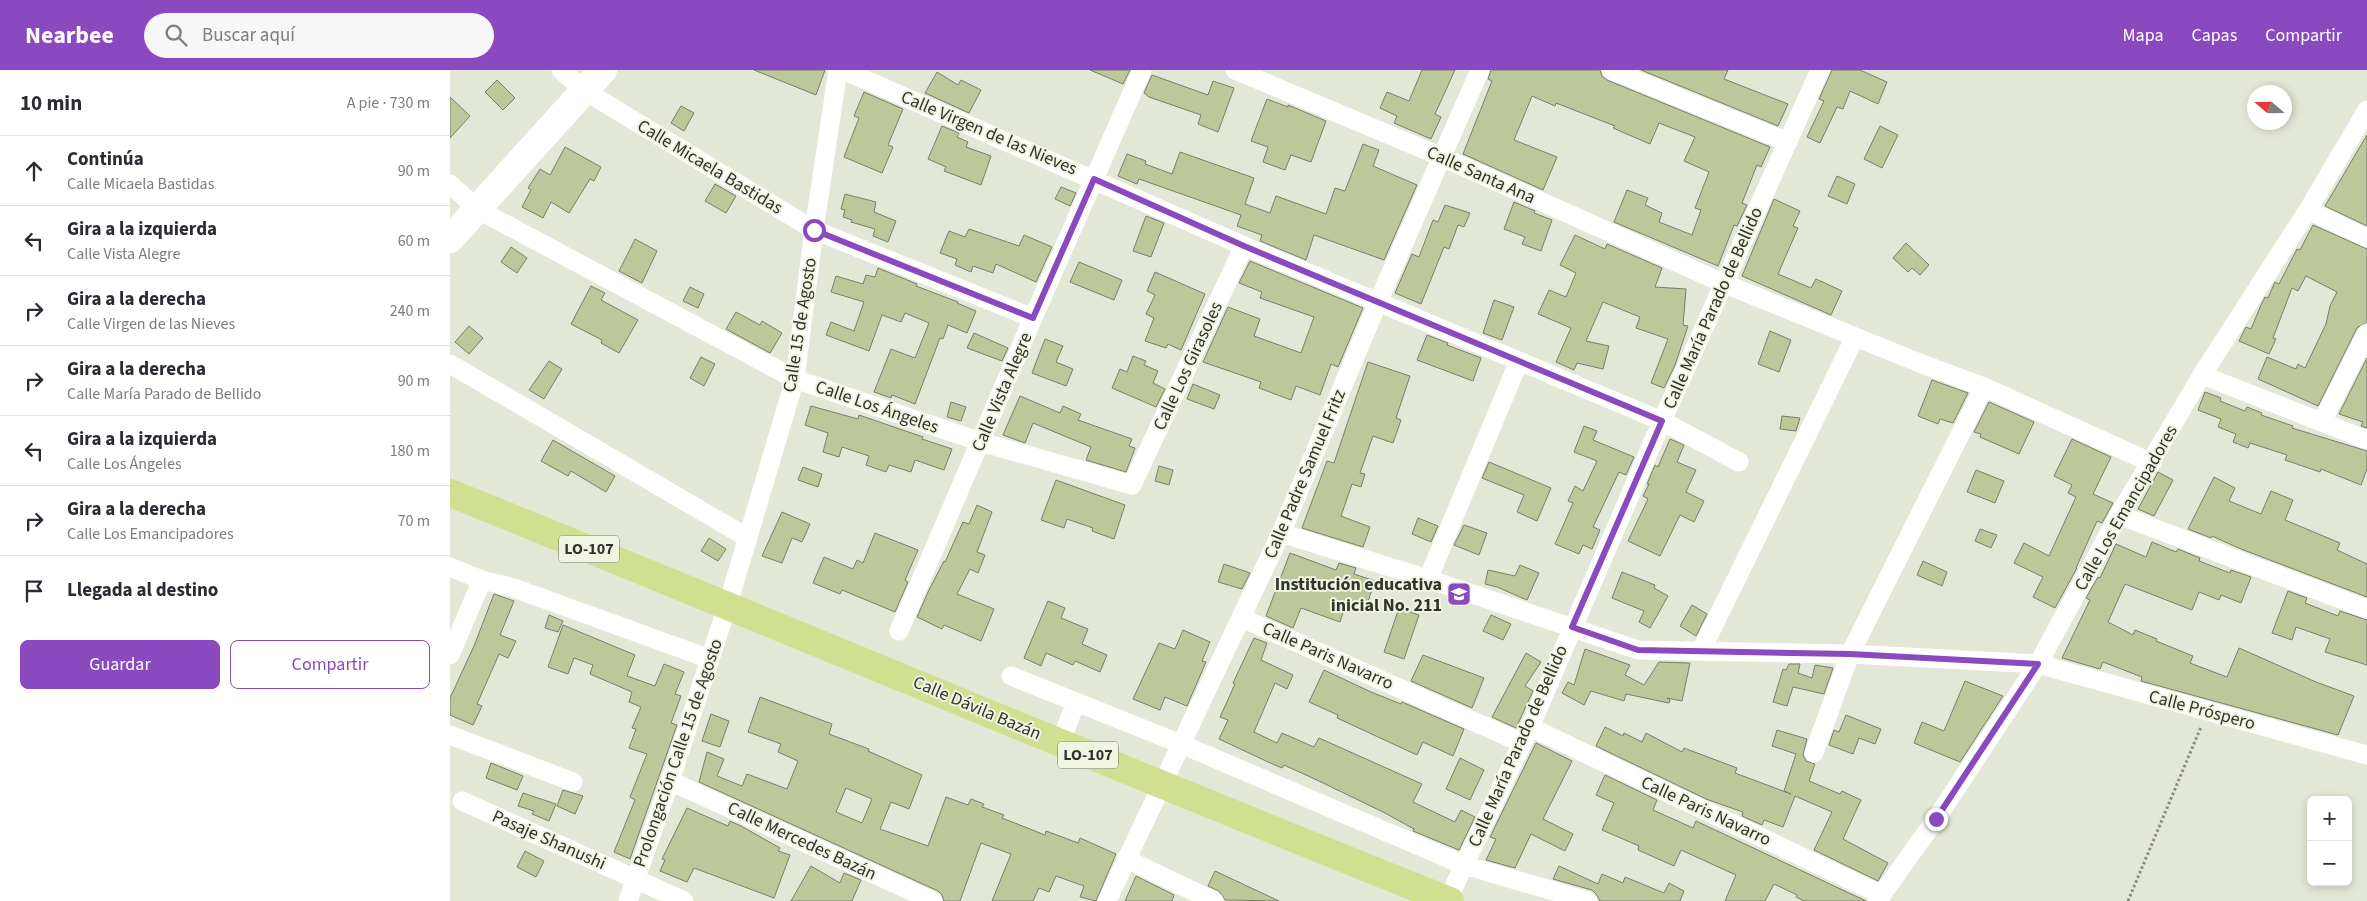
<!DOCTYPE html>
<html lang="es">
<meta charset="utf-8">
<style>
body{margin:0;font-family:"Source Sans 3",sans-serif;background:#f7f7f7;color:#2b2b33}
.controls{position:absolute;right:15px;bottom:15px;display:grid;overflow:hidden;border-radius:8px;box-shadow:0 2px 8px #0003}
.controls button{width:45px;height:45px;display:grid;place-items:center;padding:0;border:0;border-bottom:1px solid #e1e1e2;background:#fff;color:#2b2b33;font:25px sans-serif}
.compass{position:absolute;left:1797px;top:15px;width:45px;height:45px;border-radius:50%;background:#fff;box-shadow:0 2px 8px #0003;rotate:290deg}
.stop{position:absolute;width:15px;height:15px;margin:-11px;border:4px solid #8a49be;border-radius:50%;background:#fff}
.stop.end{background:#8a49be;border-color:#fff;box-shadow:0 1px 5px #0008}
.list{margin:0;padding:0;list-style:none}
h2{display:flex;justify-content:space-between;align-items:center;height:65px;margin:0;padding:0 20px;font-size:21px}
h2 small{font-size:16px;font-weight:400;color:#7c7c81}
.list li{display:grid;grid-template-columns:32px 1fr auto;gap:15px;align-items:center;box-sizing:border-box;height:70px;padding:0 20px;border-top:1px solid #e1e1e2}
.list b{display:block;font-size:19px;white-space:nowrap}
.list p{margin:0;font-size:16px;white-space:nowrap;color:#7c7c81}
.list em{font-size:16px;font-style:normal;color:#7c7c81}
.actions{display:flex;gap:10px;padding:15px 20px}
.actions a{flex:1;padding:11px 0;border:1px solid #8a49be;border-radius:8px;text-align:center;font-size:18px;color:#8a49be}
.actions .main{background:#8a49be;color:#fff}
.icon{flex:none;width:28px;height:28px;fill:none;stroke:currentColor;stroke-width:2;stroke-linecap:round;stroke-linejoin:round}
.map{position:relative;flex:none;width:1917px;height:831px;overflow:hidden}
header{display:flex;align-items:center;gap:30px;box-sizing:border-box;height:70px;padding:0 25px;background:#8a49be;color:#fff}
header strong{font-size:24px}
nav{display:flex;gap:28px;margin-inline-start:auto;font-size:18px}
.search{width:350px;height:45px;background:#f7f7f7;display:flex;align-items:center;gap:12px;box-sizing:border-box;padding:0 18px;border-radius:28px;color:#7c7c81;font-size:19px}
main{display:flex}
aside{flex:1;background:#fff}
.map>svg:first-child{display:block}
.building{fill:#bdc89a;stroke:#797d6d;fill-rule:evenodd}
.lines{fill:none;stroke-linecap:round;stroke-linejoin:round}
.path{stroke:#888b7f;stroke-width:3;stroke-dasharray:2.5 2.5;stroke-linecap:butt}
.street{stroke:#fff;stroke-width:19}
.secondary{stroke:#fff;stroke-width:28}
.primary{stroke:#d1df90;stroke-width:28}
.route{stroke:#8a49be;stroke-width:6}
.labels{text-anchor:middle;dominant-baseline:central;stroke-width:4;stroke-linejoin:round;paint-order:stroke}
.shield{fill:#f0f5e2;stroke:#6a6d63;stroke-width:1}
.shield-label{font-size:16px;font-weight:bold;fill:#31332c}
.street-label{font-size:18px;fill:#31332c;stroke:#f0f5e2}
.poi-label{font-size:18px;font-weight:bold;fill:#31332c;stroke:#f0f5e2;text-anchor:end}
</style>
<header>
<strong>Nearbee</strong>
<div class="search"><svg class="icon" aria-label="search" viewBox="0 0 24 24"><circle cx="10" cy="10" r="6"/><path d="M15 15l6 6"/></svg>Buscar aquí</div>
<nav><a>Mapa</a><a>Capas</a><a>Compartir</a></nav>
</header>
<main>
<aside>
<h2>10 min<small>A pie · 730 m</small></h2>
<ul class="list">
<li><svg class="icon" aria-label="ahead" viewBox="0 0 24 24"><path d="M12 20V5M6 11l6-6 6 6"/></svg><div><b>Continúa</b><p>Calle Micaela Bastidas</p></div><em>90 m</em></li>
<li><svg class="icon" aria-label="left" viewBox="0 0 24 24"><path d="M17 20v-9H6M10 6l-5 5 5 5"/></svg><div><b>Gira a la izquierda</b><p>Calle Vista Alegre</p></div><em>60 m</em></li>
<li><svg class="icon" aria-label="right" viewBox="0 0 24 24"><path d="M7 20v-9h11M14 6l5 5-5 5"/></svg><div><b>Gira a la derecha</b><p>Calle Virgen de las Nieves</p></div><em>240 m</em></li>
<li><svg class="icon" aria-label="right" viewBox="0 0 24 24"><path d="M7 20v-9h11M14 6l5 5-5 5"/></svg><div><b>Gira a la derecha</b><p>Calle María Parado de Bellido</p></div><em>90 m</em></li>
<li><svg class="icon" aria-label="left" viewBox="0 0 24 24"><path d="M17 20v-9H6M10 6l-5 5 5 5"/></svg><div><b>Gira a la izquierda</b><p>Calle Los Ángeles</p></div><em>180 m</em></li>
<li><svg class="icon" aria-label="right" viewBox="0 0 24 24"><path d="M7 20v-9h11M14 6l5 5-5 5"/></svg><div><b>Gira a la derecha</b><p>Calle Los Emancipadores</p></div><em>70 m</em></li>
<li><svg class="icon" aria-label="arrive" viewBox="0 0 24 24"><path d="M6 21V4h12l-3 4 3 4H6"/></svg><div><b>Llegada al destino</b></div></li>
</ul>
<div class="actions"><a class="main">Guardar</a><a>Compartir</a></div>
</aside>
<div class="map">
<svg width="1917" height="831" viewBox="0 0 1917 831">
<rect width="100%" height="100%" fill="#e3e7d5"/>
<path class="building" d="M304 0H375L366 25Z
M640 0H680L673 14Z
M972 0H1005L985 44 991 47 981 69 944 53 947 46 930 38 937 22 959 31Z
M1041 0H1150L1152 6 1157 10 1320 77 1311 97 1307 95 1292 133 1297 135 1287 156 1284 155 1268 196 1164 152 1177 120 1198 128 1195 135 1212 143 1209 152 1242 165 1251 140 1245 138 1259 102 1234 91 1245 67 1209 53 1200 74 1163 58 1165 56 1106 33 1105 36 1082 26 1064 70 1107 87 1093 120 1013 84 1042 11 1038 9Z
M1191 0H1278L1274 9 1338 34 1328 56Z
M1382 0H1410L1437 12 1428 34 1400 21 1393 39 1387 37 1370 73 1357 67 1374 31 1369 29Z
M487 2 508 15 511 10 531 20 519 43 475 23Z
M702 5 758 25 763 11 784 18 768 62 748 54 751 45 699 27 694 23Z
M47 10 65 28 53 40 35 22Z
M414 22 453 39 438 75 443 77 432 103 394 87 409 48 404 46Z
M0 27 20 46 0 68Z
M817 29 838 37V35L876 51 861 92 841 85 835 100 813 92 818 77 801 71Z
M231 36 244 43 234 61 221 53Z
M492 56 509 63 507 67 518 72 516 77 541 86 531 115 494 101 496 97 478 89Z
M1430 56 1448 65 1432 98 1414 89Z
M1917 65V156L1875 136Z
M913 74 929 80 923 96 967 115 934 190 864 165 856 190 810 171 812 165 787 156 791 145 689 109 687 114 668 106 677 84 696 91 695 94 722 104 730 82 804 108 795 134 820 143 826 126 876 144 885 118 895 121Z
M115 77 151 97 144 111 140 109 119 143 101 132 93 148 72 137 81 120 78 118 90 99 100 105Z
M1387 106 1405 114 1397 134 1378 126Z
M265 114 286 126 276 143 255 131Z
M611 117 626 123 620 136 605 129Z
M395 124 426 132 424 142 446 151 438 172 423 166 425 159 401 152 402 150 393 147 395 140 391 139Z
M1324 129 1350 141 1343 156 1348 158 1328 204 1361 218 1366 209 1392 221 1381 245 1292 206Z
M1064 132 1085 141 1084 143 1102 150 1091 181 1072 174 1075 167 1054 159Z
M995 135 1020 143 1014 157 1008 155 999 179 994 177 971 234 945 223 962 184 969 187 983 150 988 152Z
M696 146 714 153 701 187 683 181Z
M1863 155 1917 179V252L1907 258 1868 336 1808 309 1817 287 1846 299 1848 294 1855 298 1876 254 1880 236 1887 222 1856 206 1848 221 1842 218 1823 268 1826 269 1819 284 1789 271 1796 257 1801 259 1811 235 1815 227 1818 228 1825 212 1829 214 1847 179 1850 180Z
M519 159 569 176 574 165 602 177 586 212 546 194 543 203 523 196 521 202 505 195 507 189 490 183 499 161 515 167Z
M1125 165 1155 179 1157 174 1212 198 1205 217 1236 219 1233 255 1238 256 1225 295 1214 318 1201 313 1218 269 1186 258 1190 247 1153 232 1136 271 1159 276 1153 299 1127 293 1124 300 1106 292 1121 258 1088 244 1099 220 1116 227 1126 203 1110 195Z
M185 169 207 181 192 213 169 201Z
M1456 173 1479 195 1470 205 1462 198 1458 202 1443 188Z
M61 177 77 188 67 203 51 192Z
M800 191 913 238 888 297 881 294 870 325 846 316 841 330 809 318 811 312 753 292 778 237 810 249 804 266 851 283 864 247 810 228 812 222 789 213Z
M629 192 672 210 664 230 620 212Z
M428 198 467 214 466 216 508 232 507 233 526 241 517 263 498 255 493 269 490 268 465 334 442 325 441 328 424 322 441 279 465 288 479 253 455 243 451 252 432 245 419 281 376 265 381 252 404 261 414 232 381 222 386 206 413 214 416 205 425 207Z
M705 202 755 224 731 280 718 274 716 278 695 271 704 248 696 244 705 225 697 221Z
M141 216 155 223 151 230 188 250 169 283 151 273 152 270 121 254Z
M240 217 254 224 248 238 233 231Z
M1044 230 1064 237 1052 270 1033 263Z
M286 242 310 255 312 251 332 263 320 283 276 259Z
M19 256 33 268 19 284 5 272Z
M1320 261 1341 270 1329 302 1308 294Z
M524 263 558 278 552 291 517 278Z
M977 265 998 273 997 275 1031 288 1023 311 967 290Z
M595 269 613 276 606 292 623 299 616 316 582 303Z
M683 286 696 291 694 295 708 301 703 313 715 319 706 337 662 318 670 299 677 302Z
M251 287 265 294 254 316 240 308Z
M1917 288V358L1911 356 1913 352 1889 344Z
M99 291 112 299 94 329 79 320Z
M918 292 960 306 946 348 951 350 943 373 923 366 910 403 915 404 911 417 902 414 891 446 920 457 913 477 852 458 877 391 884 393Z
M1482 310 1518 323 1503 353 1490 349 1488 354 1468 346Z
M743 314 770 325 764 339 737 329Z
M1755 322 1771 328 1770 331 1795 341 1797 337 1812 343 1811 345 1843 356 1842 358 1917 381V399L1911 415 1871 399 1870 402 1835 390 1837 385 1800 373 1798 378 1783 372 1786 364 1768 357 1771 349 1748 340Z
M570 326 610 343 613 336 631 344 628 350 682 369 679 376 685 378 676 402 636 390 641 377 583 353 575 373 553 365Z
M501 332 516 337 511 351 497 347Z
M1539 332 1584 352 1569 384 1530 367 1531 364 1524 362Z
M361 336 408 349 409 345 473 367 472 369 502 379 494 400 465 390 461 402 439 395 436 402 416 395 419 386 392 377 389 387 373 382 378 363 355 355Z
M1332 346 1350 348 1346 361 1330 359Z
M1134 356 1147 361 1143 370 1184 387 1176 405 1169 402 1143 457 1150 460 1142 479 1133 475 1129 484 1105 474 1123 433 1118 431 1125 416 1133 421 1147 391 1124 382Z
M1220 369 1234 375 1227 392 1246 400 1236 422 1254 431 1244 452 1230 445 1210 486 1178 471 1198 429 1193 426 1199 414H1197L1205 395 1208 397Z
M1622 369 1661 387 1643 424 1663 433 1652 453 1647 451 1626 498H1627L1605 538 1583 527 1593 507 1564 493 1574 473 1599 486 1626 427 1618 423 1622 415 1604 406Z
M103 370 165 406 156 422 121 401 118 406 91 391Z
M1039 392 1101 418 1087 451 1067 442 1074 425 1032 408Z
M709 396 723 400 719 415 705 411Z
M353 397 372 404 368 417 348 410Z
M1526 400 1554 411 1545 433 1517 422Z
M1708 402 1723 410 1704 446 1688 439Z
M1764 407 1785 418 1779 431 1811 444 1821 421 1843 430 1835 450 1890 473 1887 480 1917 494V527L1791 479 1762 466 1761 468 1738 459Z
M606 410 675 435 664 469 642 461 643 458 617 449 614 458 591 450Z
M527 435 542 442 527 482 535 485 528 503 520 499 507 524 544 539 531 571 494 555 492 559 467 547 479 520 494 491 495 492 513 452 519 454Z
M332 442 360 454 352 472 342 468 332 493 312 486Z
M968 448 988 456 981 472 962 464Z
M1014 455 1037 463 1029 485 1004 475Z
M1530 459 1547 465 1541 478 1525 471Z
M425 463 468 480 455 510 458 512 445 542 392 520 390 524 363 513 374 487 403 499 407 490 413 493Z
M259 468 276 479 268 491 251 481Z
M1702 472 1726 482 1728 479 1750 488 1749 491 1780 503 1781 500 1801 507 1791 533 1771 525 1769 530 1749 522 1742 540 1675 514 1658 552 1683 565 1685 560 1707 569 1706 571 1743 586 1740 593 1777 607 1789 578 1866 612 1904 626 1888 665 1691 611 1692 607 1653 592 1650 599 1612 588 1640 530 1636 528 1648 507 1650 508 1666 474 1696 487Z
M840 483 886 500 889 493 906 498 904 504 925 511 915 540 896 533 890 552 851 538 843 558 816 546Z
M1473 491 1497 502 1492 516 1467 505Z
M774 494 800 503 792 519 768 512Z
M1070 495 1089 503 1077 530 1047 517 1035 514 1038 500 1065 506Z
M1172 502 1205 515 1204 518 1218 526 1200 558 1189 552 1194 541 1162 528Z
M1838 521 1857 528 1855 533 1888 546 1890 541 1917 550V595L1875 582 1880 569 1846 557 1842 570 1822 563Z
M44 524 64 531 50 565 66 571 58 588 49 584 27 634 32 636 23 655 0 645V628L24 576Z
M598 531 615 538 611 548 638 559 632 574 657 585 650 602 625 591 623 595 596 583 591 596 574 588Z
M1242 535 1257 544 1246 566 1230 556Z
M949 538 969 545 954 589 934 582Z
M99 545 113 551 108 562 95 558Z
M1041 545 1061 554 1053 570 1033 561Z
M113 555 185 585 177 606 205 616 214 594 234 602 225 624 231 626 221 653 227 655 180 789 164 782 185 730 180 727 197 684 179 678 186 659 182 658 191 637 179 632 182 622 140 604 143 595 124 588 118 604 98 597Z
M733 560 760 572 752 591 756 592 737 636 715 627 710 640 683 629 709 573 725 579Z
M804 568 817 573 811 590 843 605 837 619 825 613 804 662 827 673 832 663 864 677 869 668 972 714 963 732 1005 752 1011 740 1025 747 1009 780 963 761 964 759 935 743 869 711 834 695 832 698 818 692 769 669 778 650 770 647 785 614 783 613Z
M1135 579 1180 595 1175 605 1194 615 1209 592 1240 593 1232 631 1217 628 1220 630 1219 633 1176 624 1174 631 1141 621 1134 635 1112 623 1118 612 1124 615Z
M1076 583 1091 592 1075 616 1083 621 1066 658 1042 647Z
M973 585 1034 608 1022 638 961 611Z
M1339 594H1350L1348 603 1362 608 1365 595 1383 598 1374 624 1343 617 1337 636 1323 632 1333 599 1336 600Z
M874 600 921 622 951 634 952 632 1014 659 1003 686 973 672 967 685 887 648 888 645 859 632Z
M1515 611 1553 626 1510 692 1464 673 1472 652 1494 661Z
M310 627 382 654 379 664 419 679 418 681 472 705 459 739 441 732 430 759 478 776 496 727 518 735 521 729 534 734 532 737 554 745 552 748 595 765 596 761 628 773 630 768 666 784 646 831 630 827 634 816 606 806 599 822 589 818 583 831H542L561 784 531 773 510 831H494L492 825 488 821 249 712 257 682 274 689 267 706 292 716 297 704 337 719 348 691 328 682 331 674 298 662ZM396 718 422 729 412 753 386 742Z
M261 644 279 651 270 677 252 671Z
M1396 645 1431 659 1425 674 1409 668 1403 684 1379 675 1384 660 1389 662Z
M1155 657 1173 666 1174 663 1192 672 1196 663 1232 682 1234 678 1287 698 1285 703 1341 724 1334 721 1346 684 1322 676 1327 660 1357 669 1353 685 1356 691 1365 694 1359 711 1390 724 1392 721 1411 730 1393 769 1438 793 1428 811 1364 780 1382 742 1345 726 1333 757 1314 750 1312 755 1292 746 1293 742 1256 729 1146 676Z
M1086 673 1122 691 1093 749 1123 764 1115 781 1081 764 1065 798 1036 790 1046 769 1040 767Z
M1010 688 1034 700 1020 730 996 719Z
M41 693 73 706 67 720 36 708Z
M1155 705 1207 730 1203 740 1243 758 1246 751 1416 831H1354L1346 827 1347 825 1324 814 1315 831H1275L1286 805 1231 780 1224 796 1188 780 1189 776 1152 760 1164 733 1146 725Z
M113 720 133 726 125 744 107 736Z
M73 723 106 734 99 751 82 744 84 741 68 736Z
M237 738 278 756 280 751 291 756 330 778 328 781 340 785 324 828 244 798 237 812 210 801 215 790 212 789Z
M75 781 94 791 86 807 67 797Z
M361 796 390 813 394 803 411 810 402 831H341Z
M1109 796 1148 814 1152 804 1173 813 1175 807 1214 823 1219 813 1234 821 1230 831H1150L1146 824 1142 820 1103 809Z
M765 801 829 831 775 830 769 821 758 816Z
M686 806 724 825 722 831H675Z"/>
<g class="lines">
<path class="path" d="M1678 831 1751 657"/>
<path class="street" d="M111 0 135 21 364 160 583 248
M393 0 794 176 1212 351 1289 392
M785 0 992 87 1275 214 1472 294 1534 317 1702 393
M1161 0 1338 72
M0 114 27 139 345 309 531 372 682 415 794 176
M1858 140 1917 168
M0 294 298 468
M1752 305 1917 370
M1872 352 1917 263
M1669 445 1917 539
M831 463 978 509 1188 580 1400 584 1588 594 1917 685
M0 497 32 510 61 517 260 589
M978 509 1069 291
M792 548 1072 673
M449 561 583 248 692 0
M1251 581 1405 267
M0 585 32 510
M561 606 731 674 1014 795 1138 831
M1080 657 1432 825
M0 665 123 712
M610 673 626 632
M1364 683 1400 584 1534 317
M220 711 483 831
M12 731 234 831
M676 789 764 831
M178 831 220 711 278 534 345 309 364 160 388 0
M657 831 831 463 928 232 1030 0
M997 831 1080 657 1212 351 1370 0
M1427 831 1486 749 1588 594 1669 445 1752 305 1858 140 1917 40"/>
<path class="secondary" d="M0 169 153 0"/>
<path class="primary" d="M0 423C334 557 665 698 1000 831"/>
</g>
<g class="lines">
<path class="route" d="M364 160 583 248 644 109 794 176 1212 351 1122 557 1188 580 1400 584 1588 594 1486 749"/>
</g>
<defs>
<g id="school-square" transform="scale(1.25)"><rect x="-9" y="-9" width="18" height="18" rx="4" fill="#8a49be" stroke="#f0f5e2"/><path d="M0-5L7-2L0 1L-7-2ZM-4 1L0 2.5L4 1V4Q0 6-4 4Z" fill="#fff"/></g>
</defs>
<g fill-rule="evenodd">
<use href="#school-square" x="1009" y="524"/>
</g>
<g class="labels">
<g class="shield">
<rect x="109" y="465.5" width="60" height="27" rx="4"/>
<rect x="608" y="671.5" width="60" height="27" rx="4"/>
</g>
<g class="shield-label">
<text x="139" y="479">LO-107</text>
<text x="638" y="685">LO-107</text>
</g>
<g class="street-label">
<text transform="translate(539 63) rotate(23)">Calle Virgen de las Nieves</text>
<text transform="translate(260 97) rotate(31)">Calle Micaela Bastidas</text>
<text transform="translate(1031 105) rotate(24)">Calle Santa Ana</text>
<text transform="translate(1263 238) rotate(-66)">Calle María Parado de Bellido</text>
<text transform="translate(350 255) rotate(-81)">Calle 15 de Agosto</text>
<text transform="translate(738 296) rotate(-65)">Calle Los Girasoles</text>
<text transform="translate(552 322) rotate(-67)">Calle Vista Alegre</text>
<text transform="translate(427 337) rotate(19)">Calle Los Ángeles</text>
<text transform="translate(855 404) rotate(-67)">Calle Padre Samuel Fritz</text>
<text transform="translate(1676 438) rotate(-60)">Calle Los Emancipadores</text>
<text transform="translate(878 586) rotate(24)">Calle Paris Navarro</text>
<text transform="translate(527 638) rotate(23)">Calle Dávila Bazán</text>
<text transform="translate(1752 640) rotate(15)">Calle Próspero</text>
<text transform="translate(1068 676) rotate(-66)">Calle María Parado de Bellido</text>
<text transform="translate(228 683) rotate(-71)">Prolongación Calle 15 de Agosto</text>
<text transform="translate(1256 741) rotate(25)">Calle Paris Navarro</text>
<text transform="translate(99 770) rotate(24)">Pasaje Shanushi</text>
<text transform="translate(352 771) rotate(25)">Calle Mercedes Bazán</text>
</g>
<g class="poi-label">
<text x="992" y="514">Institución educativa<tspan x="992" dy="21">inicial No. 211</tspan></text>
</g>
</g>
</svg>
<div class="controls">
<button>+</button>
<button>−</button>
</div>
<svg class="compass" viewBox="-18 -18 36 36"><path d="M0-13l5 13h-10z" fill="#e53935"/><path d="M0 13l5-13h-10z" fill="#7c7c81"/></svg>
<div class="stop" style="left:364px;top:160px"></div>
<div class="stop end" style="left:1486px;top:749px"></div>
</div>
</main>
